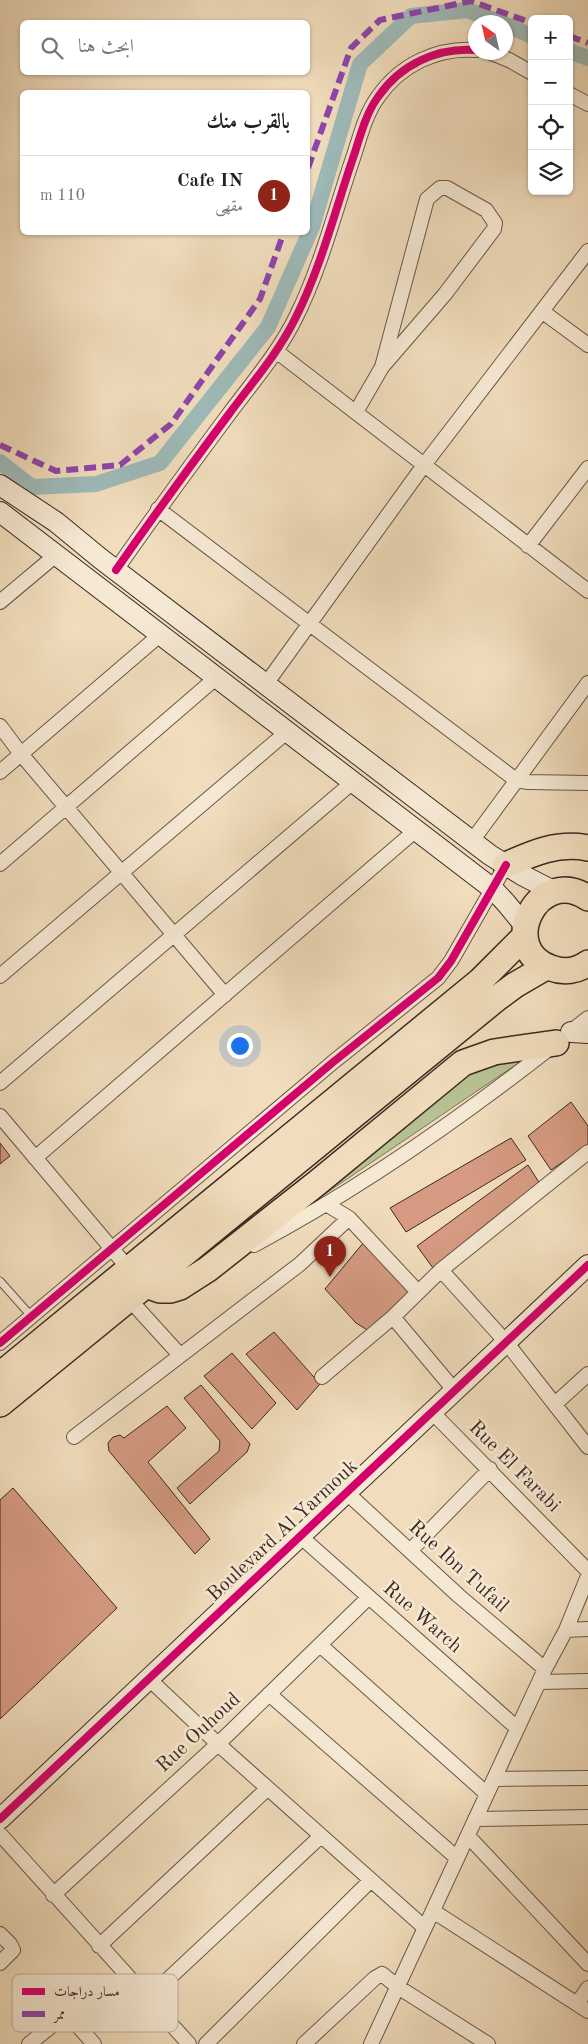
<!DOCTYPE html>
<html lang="ar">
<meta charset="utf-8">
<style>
body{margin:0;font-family:"Old Standard TT",Amiri,serif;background:#f6f6f6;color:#222;direction:rtl}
.controls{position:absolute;right:15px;top:15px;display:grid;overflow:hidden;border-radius:8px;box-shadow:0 1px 4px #0004}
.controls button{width:45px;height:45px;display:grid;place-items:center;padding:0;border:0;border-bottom:1px solid #e0e0e0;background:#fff;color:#222;font:25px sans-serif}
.compass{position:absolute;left:468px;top:15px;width:45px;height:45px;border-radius:50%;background:#fff;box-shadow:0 1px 4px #0004;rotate:326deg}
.you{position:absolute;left:239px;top:1045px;width:18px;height:18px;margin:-12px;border:4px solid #fff;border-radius:50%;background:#1a73e8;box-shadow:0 0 0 8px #1a73e833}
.badge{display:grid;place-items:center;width:32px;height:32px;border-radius:50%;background:#8f2418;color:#fff;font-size:16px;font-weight:700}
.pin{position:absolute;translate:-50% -41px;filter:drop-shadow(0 1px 2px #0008)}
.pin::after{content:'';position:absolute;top:26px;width:18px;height:15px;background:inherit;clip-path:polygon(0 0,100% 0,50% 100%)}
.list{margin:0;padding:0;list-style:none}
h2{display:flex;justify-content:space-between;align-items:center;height:65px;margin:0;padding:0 20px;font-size:21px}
h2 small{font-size:16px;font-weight:400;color:#767676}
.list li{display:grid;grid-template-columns:32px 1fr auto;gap:15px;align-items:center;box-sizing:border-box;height:80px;padding:0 20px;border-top:1px solid #e0e0e0}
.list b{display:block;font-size:19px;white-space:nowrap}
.list p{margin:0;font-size:16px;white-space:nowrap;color:#767676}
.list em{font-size:16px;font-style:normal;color:#767676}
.icon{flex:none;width:28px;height:28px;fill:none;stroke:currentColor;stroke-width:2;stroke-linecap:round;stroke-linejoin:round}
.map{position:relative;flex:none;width:588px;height:2044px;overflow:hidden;direction:ltr}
.search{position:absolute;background:#fff;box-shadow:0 1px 4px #0004;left:20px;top:20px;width:290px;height:55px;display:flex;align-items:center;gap:12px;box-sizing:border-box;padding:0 18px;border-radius:8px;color:#767676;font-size:19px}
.panel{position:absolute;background:#fff;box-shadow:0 1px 4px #0004;left:20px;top:90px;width:290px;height:145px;border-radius:8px;direction:rtl}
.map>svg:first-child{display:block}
.green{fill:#b7c293;stroke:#7a765a}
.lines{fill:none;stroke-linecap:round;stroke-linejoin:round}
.canal{stroke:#9ebab9;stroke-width:16}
.building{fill:#d69b82;stroke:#3c2920}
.lane-casing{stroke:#695647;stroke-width:9}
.street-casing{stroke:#695647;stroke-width:16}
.secondary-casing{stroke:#3c2920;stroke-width:22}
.highway-casing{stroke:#3c2920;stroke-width:28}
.lane{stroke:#f6e9d4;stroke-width:7}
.street{stroke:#f6e9d4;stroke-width:14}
.secondary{stroke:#f6e9d4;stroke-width:20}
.highway{stroke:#f1ddbd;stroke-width:25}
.quiet{stroke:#8e44ad;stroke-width:6;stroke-dasharray:12 6;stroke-linecap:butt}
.cycleway-casing{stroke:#f6e9d4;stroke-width:11}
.cycleway{stroke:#d6006c;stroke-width:8}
.labels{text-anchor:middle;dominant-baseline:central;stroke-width:5;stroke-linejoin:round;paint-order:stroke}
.street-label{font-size:20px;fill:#3c2920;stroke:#f6e9d4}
.key{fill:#f6e9d4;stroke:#beaf9e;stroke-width:1}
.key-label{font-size:14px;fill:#3c2920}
</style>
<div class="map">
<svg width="588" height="2044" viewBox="0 0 588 2044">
<rect width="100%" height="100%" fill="#f1ddbd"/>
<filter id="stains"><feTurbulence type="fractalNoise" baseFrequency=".004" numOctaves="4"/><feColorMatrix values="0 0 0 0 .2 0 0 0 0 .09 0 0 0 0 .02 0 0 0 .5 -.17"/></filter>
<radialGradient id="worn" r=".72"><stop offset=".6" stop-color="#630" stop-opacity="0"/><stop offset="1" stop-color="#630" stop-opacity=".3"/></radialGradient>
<path class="green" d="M520 1058 517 1064 319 1198 315 1197 470 1067Z"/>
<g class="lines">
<path class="canal" d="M506 25 532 36
M569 51 588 58
M0 462 32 487 96 484 160 463 268 327 312 227 360 64 411 16 467 10 499 22"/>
</g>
<path class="building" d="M571 1102 588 1126V1145L551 1170 528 1136Z
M511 1138 526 1160 406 1232 390 1208Z
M0 1143 10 1156 0 1164Z
M528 1165 540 1184 433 1268 417 1246Z
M364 1242 409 1292 369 1331 356 1323 325 1289Z
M274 1332 320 1384 297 1410 246 1354Z
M232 1353 276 1403 252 1429 204 1376Z
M201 1385 250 1444 247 1452 190 1504 177 1488 219 1451 220 1441 184 1398Z
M167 1406 186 1428 148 1462 210 1539 195 1554 109 1451 108 1443 113 1437 120 1435 124 1438Z
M13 1488 117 1608 0 1719V1500Z"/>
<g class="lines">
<g class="lane-casing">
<path id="lane" d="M0 1281 32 1317"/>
</g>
<g class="street-casing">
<path id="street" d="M489 52 509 60 532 73
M569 94 588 104
M543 312 588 345
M276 351 588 591
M356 412 382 367 427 199 440 188H447L486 210 495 223 494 229 445 294 382 367
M158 509 516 780 528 782 588 783
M528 546 588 468
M116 570C153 517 191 465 229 414 252 383 279 352 296 317 320 269 334 215 351 164 359 142 364 116 378 97 400 65 437 47 476 50
M0 602 56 555
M266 684 424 465 588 251
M0 726 21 754 225 995
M0 772 161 634
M472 841 588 683
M0 864 217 677
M0 976 288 731
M569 1033 588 1018
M0 1083 353 782
M0 1116 129 1269
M35 1158 416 830
M326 1204 349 1218 418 1292
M254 1245C359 1189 457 1121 550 1048
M441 1270 506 1342 588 1447
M129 1299 179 1354
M393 1317 455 1391
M0 1343 332 1063 438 978 451 961 506 865
M322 1377 393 1317 441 1270 588 1152
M555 1404 588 1374
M432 1412 588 1571
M74 1437 300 1264 349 1218
M347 1493 459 1596 545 1669
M300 1536 517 1728
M410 1551 490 1469
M566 1630 588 1629
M320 1645 487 1794
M149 1679 218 1744 425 1928
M539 1682 588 1681
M269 1694 457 1858
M494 1779 588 1778
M475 1819 588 1817
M0 1834 189 2044
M468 1836 588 1964
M53 1895 218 1744 369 1597
M433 1911 588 2011
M0 1934 10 1944 13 1950 0 1963
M99 1946 267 1789
M147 1999 321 1836
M577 2004 588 1988
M29 2044 65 2015 69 2016 94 2044
M206 2044 371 1880
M304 2044 375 1978 382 1974 398 1987 488 2044
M371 2044 545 1669 566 1630 588 1576"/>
</g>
<g class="secondary-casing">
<path id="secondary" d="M0 485 56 522 101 559 490 855 522 875 555 892
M0 512 493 889 506 903 525 926
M571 1032 588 1033
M0 1819 588 1265"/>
</g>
<g class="highway-casing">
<path id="highway" d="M506 865C533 853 557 842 588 848
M588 898C538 864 496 949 551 968 564 973 577 971 588 963
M146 1285 160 1290H170L180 1287 208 1269 317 1183 463 1063 494 1052 556 1043
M0 1375 480 981 525 936
M0 1404 496 999 515 985 546 967"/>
</g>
<use href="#lane" class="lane"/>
<use href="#street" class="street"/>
<use href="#secondary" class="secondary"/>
<use href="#highway" class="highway"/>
<path class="quiet" d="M569 36 588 43
M308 168 351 48 380 20 471 1 532 23
M0 445 56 471 120 465 171 424 260 299 284 232"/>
<g class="cycleway-casing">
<path id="cycleway" d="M116 570C153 517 191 465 229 414 252 383 279 352 296 317 320 269 334 215 351 164 359 142 364 116 378 97 400 65 437 47 476 50
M0 1343 332 1063 438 978 451 961 506 865
M0 1819 588 1265"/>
</g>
<use href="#cycleway" class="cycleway"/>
</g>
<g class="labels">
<g class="street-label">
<text transform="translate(514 1467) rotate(45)">Rue El Farabi</text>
<text transform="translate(283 1531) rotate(-43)">Boulevard Al Yarmouk</text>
<text transform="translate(458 1567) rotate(42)">Rue Ibn Tufail</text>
<text transform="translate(422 1618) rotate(41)">Rue Warch</text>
<text transform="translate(199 1733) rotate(-43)">Rue Ouhoud</text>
</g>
</g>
<rect x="12" y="1974" width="166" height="58" rx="8" class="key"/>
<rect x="22" y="1988" width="23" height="7" fill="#d6006c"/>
<rect x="22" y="2011" width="23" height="6" fill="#8e44ad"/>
<g class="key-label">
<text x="54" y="1996">مسار دراجات</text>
<text x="54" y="2019">ممر</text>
</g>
<rect width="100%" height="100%" filter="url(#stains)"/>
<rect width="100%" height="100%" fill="url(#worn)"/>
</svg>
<div class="controls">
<button>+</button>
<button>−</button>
<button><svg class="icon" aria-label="locate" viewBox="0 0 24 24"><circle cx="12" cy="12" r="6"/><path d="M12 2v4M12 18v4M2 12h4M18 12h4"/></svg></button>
<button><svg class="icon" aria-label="layers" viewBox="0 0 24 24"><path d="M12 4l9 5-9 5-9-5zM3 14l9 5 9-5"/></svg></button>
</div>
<svg class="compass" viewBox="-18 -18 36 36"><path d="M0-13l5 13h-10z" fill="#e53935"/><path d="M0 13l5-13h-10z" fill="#767676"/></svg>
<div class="you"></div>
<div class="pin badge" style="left:330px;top:1277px">1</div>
<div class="search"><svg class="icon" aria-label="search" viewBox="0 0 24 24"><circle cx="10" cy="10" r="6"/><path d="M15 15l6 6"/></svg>ابحث هنا</div>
<section class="panel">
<h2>بالقرب منك<small></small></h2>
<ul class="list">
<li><span class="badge">1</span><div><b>Cafe IN</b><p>مقهى</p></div><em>110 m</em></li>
</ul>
</section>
</div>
